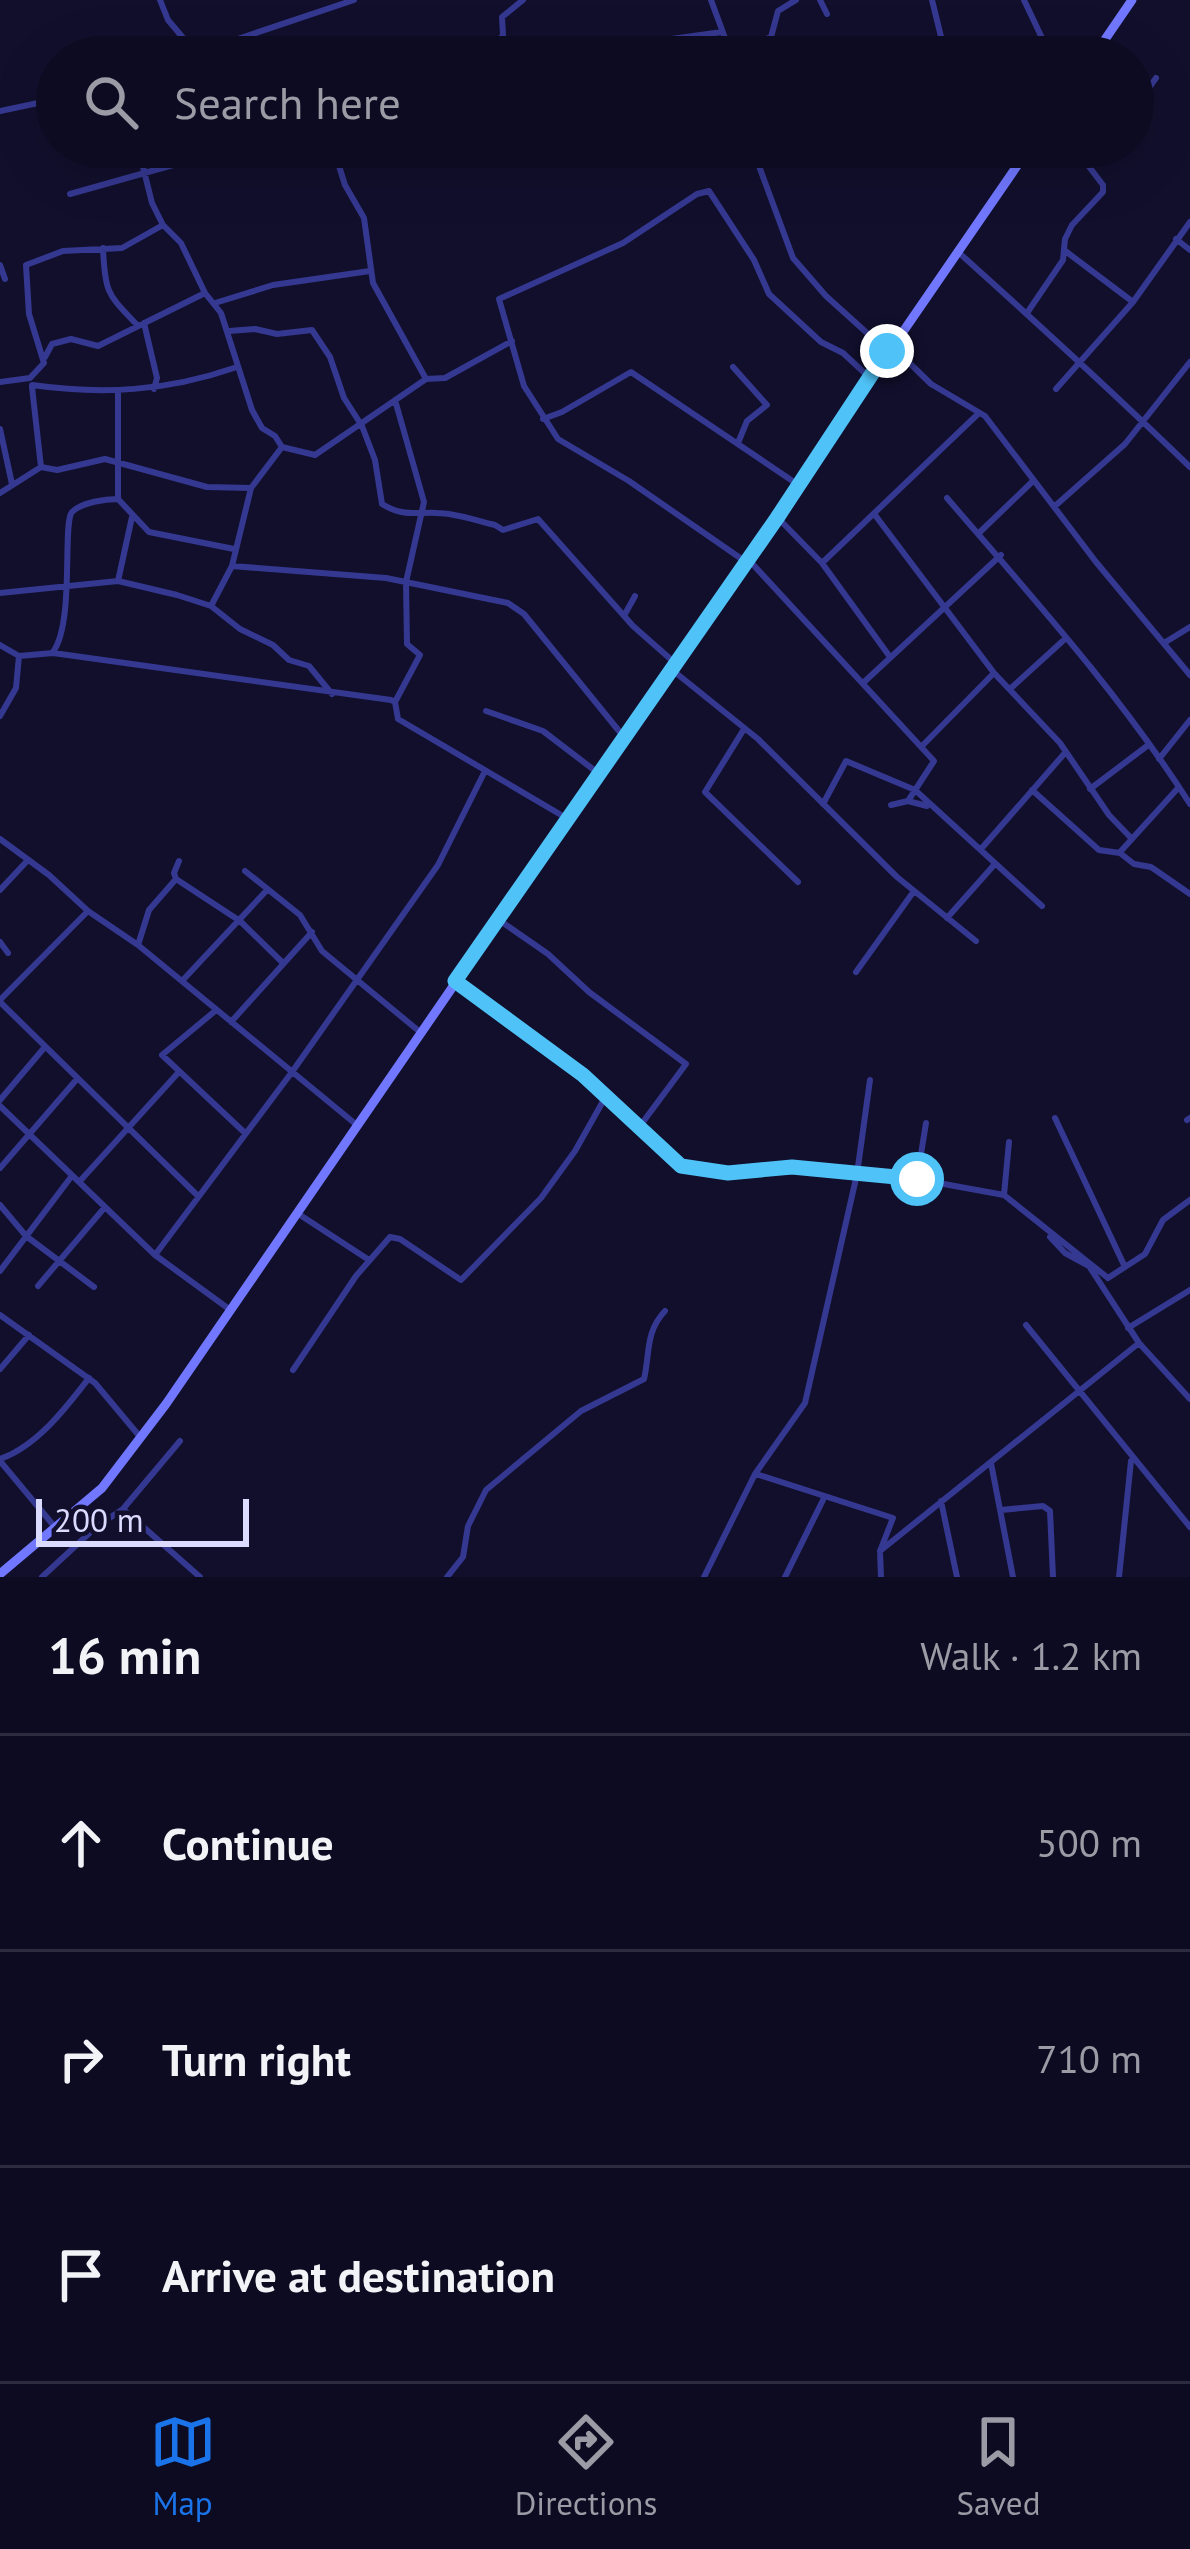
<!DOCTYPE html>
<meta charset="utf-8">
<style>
body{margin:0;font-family:"PT Sans",sans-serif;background:#1b192e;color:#f1f3f6}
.scale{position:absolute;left:36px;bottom:30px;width:213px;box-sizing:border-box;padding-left:12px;border:6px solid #dbdaff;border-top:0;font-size:33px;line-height:42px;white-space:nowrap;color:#dbdaff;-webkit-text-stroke:9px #110f2c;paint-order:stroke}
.stop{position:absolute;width:36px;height:36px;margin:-27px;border:9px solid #4fc3f7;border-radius:50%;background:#fff}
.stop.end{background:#4fc3f7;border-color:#fff;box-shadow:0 3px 12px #0008}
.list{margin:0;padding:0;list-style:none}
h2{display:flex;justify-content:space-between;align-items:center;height:156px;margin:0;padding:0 48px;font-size:51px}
h2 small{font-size:39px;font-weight:400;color:#9a9ba5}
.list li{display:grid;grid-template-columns:78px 1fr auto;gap:36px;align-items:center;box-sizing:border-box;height:216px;padding:0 48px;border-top:3px solid #2d2b3f}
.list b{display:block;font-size:45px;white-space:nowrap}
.list em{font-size:39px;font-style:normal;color:#9a9ba5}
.icon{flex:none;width:66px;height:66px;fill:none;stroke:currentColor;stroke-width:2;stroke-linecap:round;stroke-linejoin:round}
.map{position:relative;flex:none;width:1190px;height:1577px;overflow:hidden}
.search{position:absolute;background:#0d0b21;box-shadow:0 12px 48px #0002;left:36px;right:36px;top:36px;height:132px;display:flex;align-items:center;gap:30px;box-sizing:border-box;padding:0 42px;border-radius:66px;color:#9a9ba5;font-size:45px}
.sheet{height:804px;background:#0d0b21}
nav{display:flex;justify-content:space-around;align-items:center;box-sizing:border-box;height:168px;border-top:3px solid #2d2b3f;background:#0d0b21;font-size:33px;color:#9a9ba5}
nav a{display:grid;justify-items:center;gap:6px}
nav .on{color:#1a73e8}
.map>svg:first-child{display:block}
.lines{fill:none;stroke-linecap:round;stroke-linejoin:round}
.street{stroke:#353890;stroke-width:6}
.secondary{stroke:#7178ff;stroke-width:9}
.route{stroke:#4fc3f7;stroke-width:15}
</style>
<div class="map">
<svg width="1190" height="1577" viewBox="0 0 1190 1577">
<rect width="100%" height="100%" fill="#110f2c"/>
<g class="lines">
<path class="street" d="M160 0 168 20 195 52
M711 0 732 57
M820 0 827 14
M932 0 946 57
M1024 0 1051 57
M732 52 771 37 778 11 796 0
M184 57 354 0
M486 57 503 35 502 17 523 0
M578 57 585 51 722 32
M0 111 57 99
M1133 126 1148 118 1146 92 1156 78
M138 147 152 203 163 225 181 243 205 293 221 313 252 410 262 428 275 436 282 447 251 488 232 566 211 606
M333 147 345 185 364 218 373 283 426 379
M447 147V148
M752 147 793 258 826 296 887 351
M1087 161 1105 147
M70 194 237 147
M1176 239 1190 250
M103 248C105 295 108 294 138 326
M1064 250 1133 302
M957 251C1036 322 1114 393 1190 467
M0 265 5 279
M215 303 273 285 370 271
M1027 313 1063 260 1065 239 1072 225 1103 192V185L1074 147
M144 323 157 378 154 389
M229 331 255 329 277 334 312 330 330 357 344 398 362 426 375 460 382 504C403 517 416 512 437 513 456 513 477 521 495 525L503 530 538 519 633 626 675 663
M893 347 931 384 985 416 1096 562 1190 675
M45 357 52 344 71 339 98 346 205 293
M733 367 767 405 747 421 738 443
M0 382 30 378 44 363 29 314 26 265 63 251 122 248 163 225
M32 385C103 395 167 391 234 368
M32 387 41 467
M1056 389 1133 302 1190 222
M118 391V499
M543 419 562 412 631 372 797 484
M0 429 12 484
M282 447 315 455 426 379 445 378 512 341
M0 493 41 467 57 470 105 459 207 487 251 488
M947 498C1032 597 1120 694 1190 804
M1055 506 1125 444 1190 362
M875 515 994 673 1060 743 1109 815 1132 839
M777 517 822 563 890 657
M980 532 1033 481
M747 558 934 761 908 801
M746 562 629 481 558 439 524 386 499 299 623 243 697 194 709 191 754 260 769 294 821 342 843 353 869 377
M822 563 979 413
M232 566 386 578 508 603 524 614 623 736
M118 581 132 517
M0 593 118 581 177 595 211 606 240 629 273 645 289 660 309 666 332 694
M625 614 635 596
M1164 643 1190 627
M0 645 19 656 16 688 0 716
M53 652C75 622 62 523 72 512 82 502 106 499 118 499L149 532 234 549
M19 656 53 653 391 700 395 702 398 719 568 819
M671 669 758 739 897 877 976 941
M863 683 1001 555
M1010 689 1066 638
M395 702 420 655 407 644 406 582 424 502 395 400
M486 711 543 731 598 773
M744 729 705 792 798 882
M922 746 994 673
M1159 759 1190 720
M1090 789 1147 746
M1032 790 1099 850 1120 853 1134 864 1151 867 1190 894
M823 804 846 761 915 790 1042 906
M891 805 908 801 927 806
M0 839 49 875 88 911 138 945 358 1126
M981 849 1064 754
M1121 851 1179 787
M179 861 174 873 176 879 240 921 283 963
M245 871 300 915 322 951 420 1032
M0 890 28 860
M947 918 994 865
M499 920 548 954 589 992 686 1064 640 1126
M0 942 8 953
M138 945 149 910 176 879
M856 972 914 891
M182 981 267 890
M455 981 583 1075 681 1167 728 1173 792 1167 911 1178 1004 1195 1108 1278
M0 1000 88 911
M0 1002 198 1196
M215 1011 162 1055 245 1133
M231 1022 312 932
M0 1100 44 1048
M0 1106 155 1255 229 1309
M1055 1118 1124 1265
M1187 1120 1190 1118
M0 1168 77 1079
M917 1179 926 1123
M80 1181 178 1073
M1004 1195 1009 1142
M0 1205 26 1236 94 1287
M297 1213 369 1260
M1050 1237 1065 1253 1089 1266 1139 1343 1190 1399
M155 1255 292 1072 438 865 485 771
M0 1271 71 1177
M1108 1278 1145 1254 1163 1220 1190 1200
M38 1286 105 1207
M0 1315 95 1383 141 1438
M1026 1325 1190 1527
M1128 1328 1190 1290
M0 1369 29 1335
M293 1370 356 1276 390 1237 400 1239 461 1280 541 1198 575 1151 606 1096
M0 1459C37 1446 66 1408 89 1378
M0 1461 54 1526
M991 1463 1013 1577
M756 1474 893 1518 880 1551 881 1577
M941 1501 957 1577
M123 1509 200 1577
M1001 1510 1043 1506 1050 1511 1053 1577
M880 1551 1139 1343
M42 1577 96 1527 123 1509 180 1441
M447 1577 463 1557 468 1526 486 1490 581 1411 644 1379C650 1354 645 1332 665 1311
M704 1577 755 1474 805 1403 857 1174 870 1080
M785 1577 823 1500
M1119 1577 1131 1461"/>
<path class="secondary" d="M1093 57 1132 0
M0 1574 102 1488 166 1404 1030 147"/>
</g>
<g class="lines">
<path class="route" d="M887 351 777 518 455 981 583 1075 681 1166 728 1173 792 1167 917 1179"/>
</g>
</svg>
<div class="scale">200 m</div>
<div class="stop" style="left:917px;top:1179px"></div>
<div class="stop end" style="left:887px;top:351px"></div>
<div class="search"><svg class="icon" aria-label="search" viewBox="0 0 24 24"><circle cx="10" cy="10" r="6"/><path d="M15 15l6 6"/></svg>Search here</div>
</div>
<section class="sheet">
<h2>16 min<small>Walk · 1.2 km</small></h2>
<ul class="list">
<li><svg class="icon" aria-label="ahead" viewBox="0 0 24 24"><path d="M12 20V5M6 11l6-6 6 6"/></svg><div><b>Continue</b></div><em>500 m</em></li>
<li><svg class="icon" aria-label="right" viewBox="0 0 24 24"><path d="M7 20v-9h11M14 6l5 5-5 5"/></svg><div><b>Turn right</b></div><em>710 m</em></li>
<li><svg class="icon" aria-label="arrive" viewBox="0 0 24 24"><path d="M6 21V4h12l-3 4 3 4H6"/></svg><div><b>Arrive at destination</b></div></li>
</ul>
</section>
<nav>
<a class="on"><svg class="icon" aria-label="map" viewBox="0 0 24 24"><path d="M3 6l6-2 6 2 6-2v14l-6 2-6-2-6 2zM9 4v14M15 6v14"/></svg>Map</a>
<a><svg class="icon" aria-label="directions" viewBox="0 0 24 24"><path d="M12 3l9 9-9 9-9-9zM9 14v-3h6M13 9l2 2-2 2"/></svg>Directions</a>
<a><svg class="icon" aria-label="saved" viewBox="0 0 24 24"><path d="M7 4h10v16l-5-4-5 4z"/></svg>Saved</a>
</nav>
